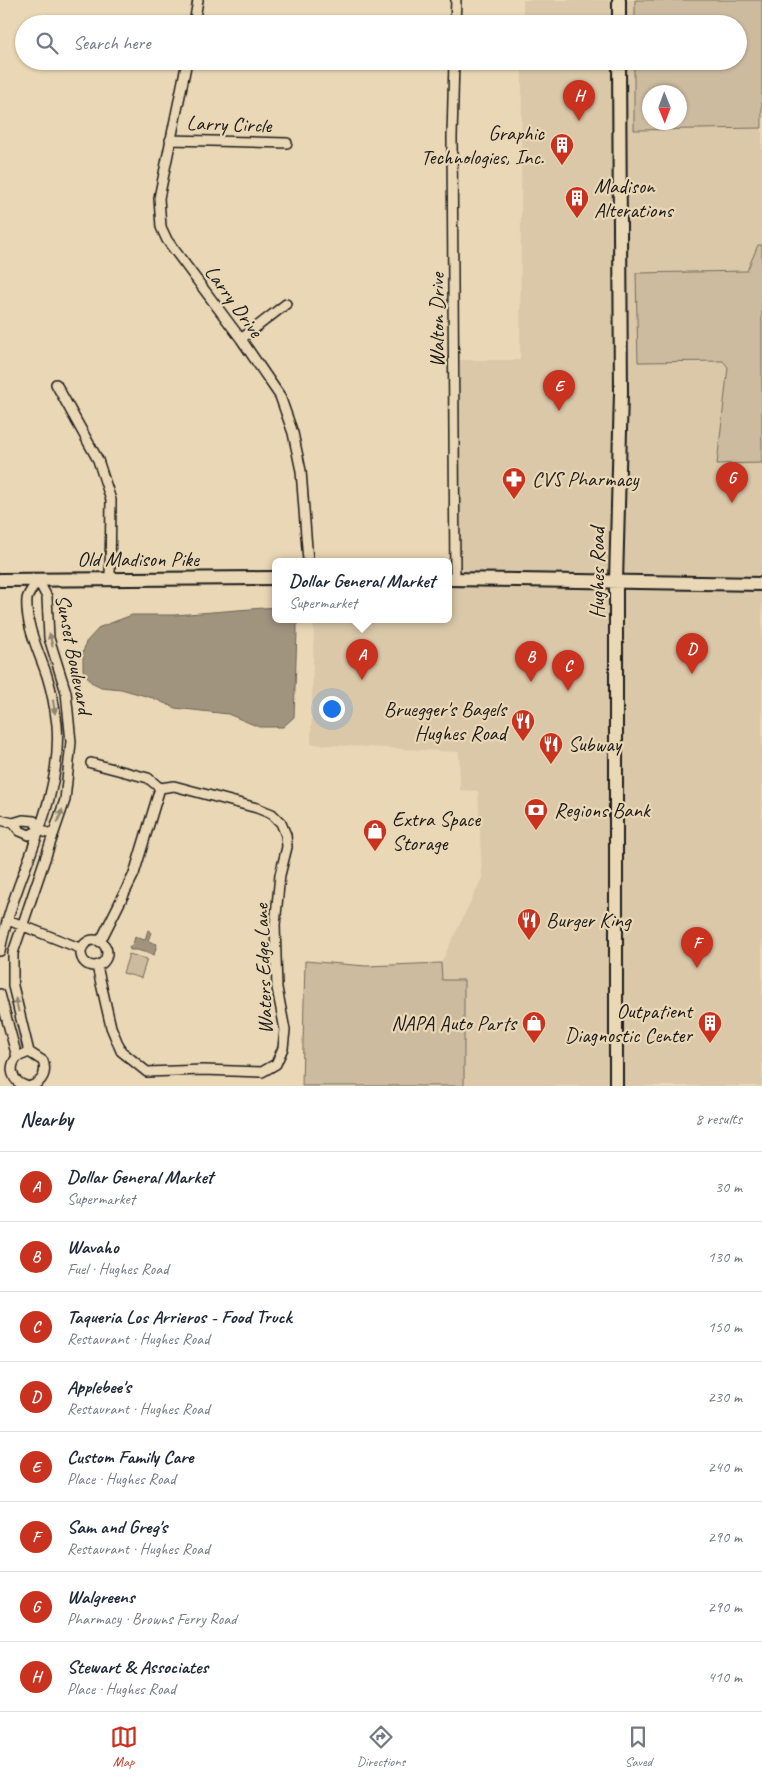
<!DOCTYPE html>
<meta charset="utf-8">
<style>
body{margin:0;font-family:Caveat,sans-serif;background:#f2f2f3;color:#1f2937}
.compass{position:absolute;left:642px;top:85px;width:45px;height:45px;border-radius:50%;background:#fff;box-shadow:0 1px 4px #0004;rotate:179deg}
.you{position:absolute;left:331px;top:708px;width:18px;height:18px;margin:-12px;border:4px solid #fff;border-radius:50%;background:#1a73e8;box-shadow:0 0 0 8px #1a73e833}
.badge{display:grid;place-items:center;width:32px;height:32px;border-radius:50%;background:#c8321e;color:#fff;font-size:16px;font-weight:700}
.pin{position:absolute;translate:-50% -41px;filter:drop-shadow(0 1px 2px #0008)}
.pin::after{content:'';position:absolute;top:26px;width:18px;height:15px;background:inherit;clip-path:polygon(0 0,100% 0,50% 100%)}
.popup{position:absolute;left:272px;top:558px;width:180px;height:65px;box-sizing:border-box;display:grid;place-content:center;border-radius:8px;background:#fff;filter:drop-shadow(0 1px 4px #0005);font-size:16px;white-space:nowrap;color:#747a83}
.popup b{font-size:19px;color:#1f2937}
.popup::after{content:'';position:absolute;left:50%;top:100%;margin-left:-10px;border:10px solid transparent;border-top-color:#fff}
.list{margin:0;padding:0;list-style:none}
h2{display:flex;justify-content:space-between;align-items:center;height:65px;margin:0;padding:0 20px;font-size:21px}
h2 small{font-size:16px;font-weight:400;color:#747a83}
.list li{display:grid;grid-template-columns:32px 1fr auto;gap:15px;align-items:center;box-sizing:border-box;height:70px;padding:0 20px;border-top:1px solid #e0e1e3}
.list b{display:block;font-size:19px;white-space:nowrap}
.list p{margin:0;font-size:16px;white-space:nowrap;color:#747a83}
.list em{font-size:16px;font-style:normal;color:#747a83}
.icon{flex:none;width:28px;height:28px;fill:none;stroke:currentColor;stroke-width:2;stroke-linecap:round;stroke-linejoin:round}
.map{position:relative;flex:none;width:762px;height:1086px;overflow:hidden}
.search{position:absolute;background:#fff;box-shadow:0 1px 4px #0004;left:15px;right:15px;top:15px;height:55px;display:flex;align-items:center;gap:12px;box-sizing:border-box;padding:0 18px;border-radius:28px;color:#747a83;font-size:19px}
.sheet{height:625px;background:#fff}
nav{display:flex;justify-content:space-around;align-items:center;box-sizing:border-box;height:70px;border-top:1px solid #e0e1e3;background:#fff;font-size:14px;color:#747a83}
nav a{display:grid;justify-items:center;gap:2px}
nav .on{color:#c8321e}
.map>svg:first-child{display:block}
.built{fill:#dac8a9}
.green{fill:#ccbb9f;stroke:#746c5e;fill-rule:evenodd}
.water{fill:#a1947f;stroke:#6c6457}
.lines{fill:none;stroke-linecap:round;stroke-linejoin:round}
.street-casing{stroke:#1c1c1c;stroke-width:12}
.secondary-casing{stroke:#1c1c1c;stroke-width:16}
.street{stroke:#ead7b5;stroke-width:9}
.secondary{stroke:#ead7b5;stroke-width:12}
.oneway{fill:#8d8370}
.labels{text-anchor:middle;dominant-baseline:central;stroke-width:4.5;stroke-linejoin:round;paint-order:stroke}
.street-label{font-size:21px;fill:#1c1c1c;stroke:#ead7b5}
.poi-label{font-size:21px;fill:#1c1c1c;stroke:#ead7b5;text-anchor:start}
</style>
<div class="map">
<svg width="762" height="1086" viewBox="0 0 762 1086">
<rect width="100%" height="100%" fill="#ead7b5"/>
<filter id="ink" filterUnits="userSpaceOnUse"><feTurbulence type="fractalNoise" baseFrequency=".02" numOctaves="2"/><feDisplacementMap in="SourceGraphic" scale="10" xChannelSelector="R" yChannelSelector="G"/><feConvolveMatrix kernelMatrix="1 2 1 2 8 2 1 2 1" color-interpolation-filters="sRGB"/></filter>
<g filter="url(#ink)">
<path class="built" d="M523 0H635V24H523Z
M522 61H634V130L762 128V245L758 246 747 271 636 273 638 362 723 361 728 367 717 464 762 463V1086H464V980H442L441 963 482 878 478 791 460 790 459 752 311 744 314 619H448V561H316L460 560V360H520Z"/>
<path class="green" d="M635 0H762V128L634 130V61H738V24H635ZM680 92V122H650V92Z
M758 245H762V463L717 464 728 367 723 361 638 362 636 273 747 271Z
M129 954 147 959 141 978 123 973Z
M305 961 366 966 441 963 442 980H464V1086H302Z"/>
<path class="water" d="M276 607V619H297V632L294 717 283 727H259L228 714 175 708 153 698 121 689 101 687 91 682 83 670V653L86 642 100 627 132 615H175Z
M148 930 151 932 148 941 157 944 154 955 137 950H130L129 947 133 944 135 937 145 940Z"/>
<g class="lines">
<g class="street-casing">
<path id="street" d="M194 24 198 0
M455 24 456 0
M187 61 159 198 161 227 167 240 241 339 280 396 293 433 301 471 308 561
M454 61 452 137 455 579
M170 140 287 143
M241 339 286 304
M56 384 98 460 111 500 110 579
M91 763 148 778 160 788
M0 820 13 823
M40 830 29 835 20 831 13 823 23 820 34 821 40 830 53 835
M8 920 82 949
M81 953a13 13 0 1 1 26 0a13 13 0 1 1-26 0Z
M100 942 134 874 160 788
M0 951C14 874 63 806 57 725 55 708 52 692 47 676 39 652 25 625 27 599 28 593 35 585 38 580L47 597 49 638 66 692 71 742 65 800 13 953V986L29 1052
M97 966 111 1027 121 1051 147 1072 203 1070 262 1072 276 1064 283 1048 285 1030 277 988 275 925 280 875 287 847 286 835 281 823 272 814 257 808 174 786 160 788
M0 994 17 1057
M26 1086C12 1082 8 1068 17 1057L29 1052 43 1061C47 1072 43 1082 31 1086"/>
</g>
<g class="secondary-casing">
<path id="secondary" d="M619 24V0
M448 579 762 584
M0 580 276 578
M616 1086V581L621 393 619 61"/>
</g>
<use href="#street" class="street"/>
<use href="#secondary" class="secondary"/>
</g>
<defs><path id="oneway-solid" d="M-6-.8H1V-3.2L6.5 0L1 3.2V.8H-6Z" transform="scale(1.25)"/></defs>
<g class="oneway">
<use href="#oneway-solid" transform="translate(51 640) rotate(-103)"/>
<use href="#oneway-solid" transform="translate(54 707) rotate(81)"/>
<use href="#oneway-solid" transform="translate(60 816) rotate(-71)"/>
<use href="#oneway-solid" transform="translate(17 1005) rotate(-103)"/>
</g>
</g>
<defs>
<g id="building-pin" transform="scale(1.25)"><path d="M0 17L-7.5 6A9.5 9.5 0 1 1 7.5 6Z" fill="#c8321e" stroke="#ead7b5"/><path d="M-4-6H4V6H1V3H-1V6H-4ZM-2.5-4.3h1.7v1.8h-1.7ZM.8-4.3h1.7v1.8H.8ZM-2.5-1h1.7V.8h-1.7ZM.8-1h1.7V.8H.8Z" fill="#fff"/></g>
<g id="pharmacy-pin" transform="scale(1.25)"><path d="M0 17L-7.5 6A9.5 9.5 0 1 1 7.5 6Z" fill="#c8321e" stroke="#ead7b5"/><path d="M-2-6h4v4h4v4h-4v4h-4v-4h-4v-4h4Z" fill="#fff"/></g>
<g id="restaurant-pin" transform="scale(1.25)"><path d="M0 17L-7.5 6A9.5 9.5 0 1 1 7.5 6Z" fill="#c8321e" stroke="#ead7b5"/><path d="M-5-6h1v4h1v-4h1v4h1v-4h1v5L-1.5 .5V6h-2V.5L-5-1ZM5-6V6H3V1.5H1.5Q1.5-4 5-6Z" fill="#fff"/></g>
<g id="bank-pin" transform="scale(1.25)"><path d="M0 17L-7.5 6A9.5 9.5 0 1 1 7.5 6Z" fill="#c8321e" stroke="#ead7b5"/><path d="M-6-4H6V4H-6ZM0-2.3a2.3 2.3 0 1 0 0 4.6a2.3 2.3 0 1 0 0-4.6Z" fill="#fff"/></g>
<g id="shop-pin" transform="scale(1.25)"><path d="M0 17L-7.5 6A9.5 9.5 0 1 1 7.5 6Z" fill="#c8321e" stroke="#ead7b5"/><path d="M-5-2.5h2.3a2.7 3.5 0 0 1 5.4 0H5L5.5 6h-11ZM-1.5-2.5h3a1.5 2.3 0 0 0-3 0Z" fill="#fff"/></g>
</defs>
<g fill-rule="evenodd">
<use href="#building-pin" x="562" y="145"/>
<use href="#building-pin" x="577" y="198"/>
<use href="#pharmacy-pin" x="514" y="479"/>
<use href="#restaurant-pin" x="523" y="721"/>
<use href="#restaurant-pin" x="551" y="744"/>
<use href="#bank-pin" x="536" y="810"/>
<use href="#shop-pin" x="375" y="831"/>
<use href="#restaurant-pin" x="529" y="920"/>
<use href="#shop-pin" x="534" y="1023"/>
<use href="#building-pin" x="710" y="1023"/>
</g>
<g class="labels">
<g class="street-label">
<text transform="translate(229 124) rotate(2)">Larry Circle</text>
<text transform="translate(234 301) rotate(54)">Larry Drive</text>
<text transform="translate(437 320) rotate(-90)">Walton Drive</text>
<text x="138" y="559">Old Madison Pike</text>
<text transform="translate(597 573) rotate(-90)">Hughes Road</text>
<text transform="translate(74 654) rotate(79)">Sunset Boulevard</text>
<text transform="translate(263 969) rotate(-92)">Waters Edge Lane</text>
</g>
<g class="poi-label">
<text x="544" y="133" text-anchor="end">Graphic<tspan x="544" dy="24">Technologies, Inc.</tspan></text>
<text x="594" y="186">Madison<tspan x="594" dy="24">Alterations</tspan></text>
<text x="532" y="479">CVS Pharmacy</text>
<text x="506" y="709" text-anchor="end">Bruegger's Bagels<tspan x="506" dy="24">Hughes Road</tspan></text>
<text x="568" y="744">Subway</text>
<text x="554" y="810">Regions Bank</text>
<text x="392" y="819">Extra Space<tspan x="392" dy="24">Storage</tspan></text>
<text x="546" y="920">Burger King</text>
<text x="692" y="1011" text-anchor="end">Outpatient<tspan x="692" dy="24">Diagnostic Center</tspan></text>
<text x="516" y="1023" text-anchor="end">NAPA Auto Parts</text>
</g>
</g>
</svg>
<svg class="compass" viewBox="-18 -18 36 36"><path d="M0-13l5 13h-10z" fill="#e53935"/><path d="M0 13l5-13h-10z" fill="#747a83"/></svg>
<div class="you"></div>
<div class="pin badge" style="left:362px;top:680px">A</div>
<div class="popup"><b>Dollar General Market</b>Supermarket</div>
<div class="pin badge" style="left:531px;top:682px">B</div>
<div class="pin badge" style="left:568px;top:691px">C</div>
<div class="pin badge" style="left:692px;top:674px">D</div>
<div class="pin badge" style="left:559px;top:411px">E</div>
<div class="pin badge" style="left:697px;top:968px">F</div>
<div class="pin badge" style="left:732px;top:503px">G</div>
<div class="pin badge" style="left:579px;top:121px">H</div>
<div class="search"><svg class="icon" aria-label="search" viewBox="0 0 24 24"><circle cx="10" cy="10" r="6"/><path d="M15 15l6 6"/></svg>Search here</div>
</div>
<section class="sheet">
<h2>Nearby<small>8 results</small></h2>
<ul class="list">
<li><span class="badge">A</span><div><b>Dollar General Market</b><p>Supermarket</p></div><em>30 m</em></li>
<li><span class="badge">B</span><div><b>Wavaho</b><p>Fuel · Hughes Road</p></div><em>130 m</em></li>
<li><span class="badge">C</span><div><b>Taqueria Los Arrieros - Food Truck</b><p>Restaurant · Hughes Road</p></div><em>150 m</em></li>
<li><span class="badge">D</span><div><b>Applebee's</b><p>Restaurant · Hughes Road</p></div><em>230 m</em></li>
<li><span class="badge">E</span><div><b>Custom Family Care</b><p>Place · Hughes Road</p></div><em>240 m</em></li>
<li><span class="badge">F</span><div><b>Sam and Greg's</b><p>Restaurant · Hughes Road</p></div><em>290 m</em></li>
<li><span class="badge">G</span><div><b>Walgreens</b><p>Pharmacy · Browns Ferry Road</p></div><em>290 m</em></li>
<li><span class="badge">H</span><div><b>Stewart &amp; Associates</b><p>Place · Hughes Road</p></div><em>410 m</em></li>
</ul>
</section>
<nav>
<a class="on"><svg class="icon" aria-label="map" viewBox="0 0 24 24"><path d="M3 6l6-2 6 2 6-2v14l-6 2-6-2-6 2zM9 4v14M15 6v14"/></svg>Map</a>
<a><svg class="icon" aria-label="directions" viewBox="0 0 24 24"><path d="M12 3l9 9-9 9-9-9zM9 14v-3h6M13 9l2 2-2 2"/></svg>Directions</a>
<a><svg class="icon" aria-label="saved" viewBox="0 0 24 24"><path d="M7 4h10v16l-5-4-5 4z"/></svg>Saved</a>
</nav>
